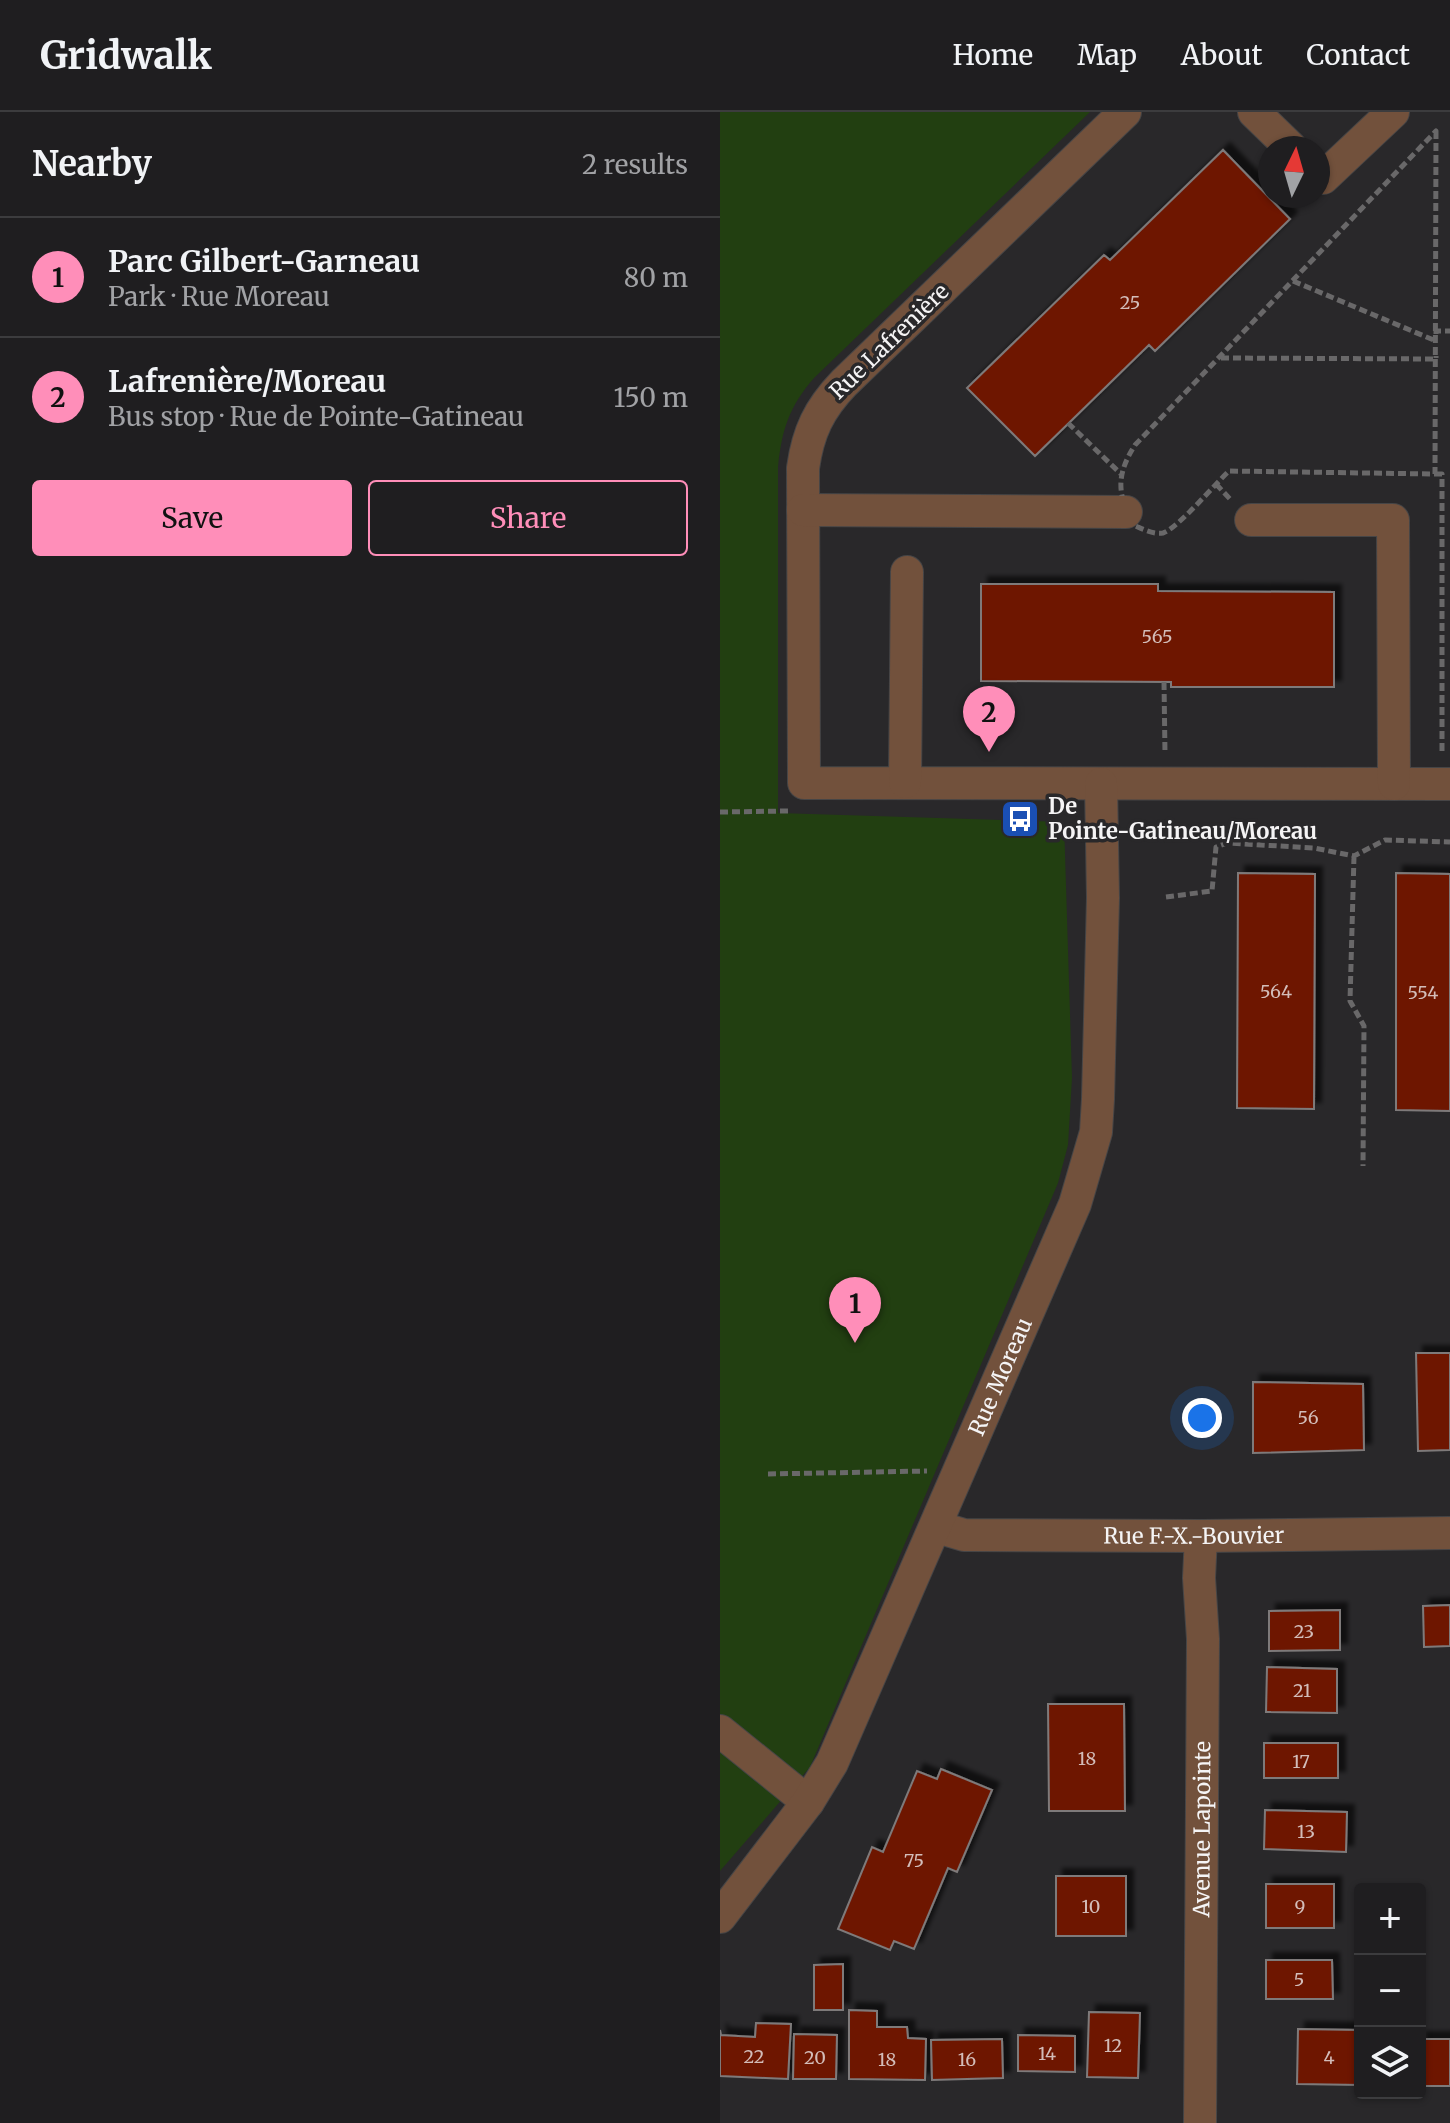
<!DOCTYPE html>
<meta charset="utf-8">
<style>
body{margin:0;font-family:Merriweather,serif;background:#2c2b2d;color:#f1f3f6}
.controls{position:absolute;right:24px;bottom:24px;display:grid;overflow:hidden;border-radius:8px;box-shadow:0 2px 6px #0004}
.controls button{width:72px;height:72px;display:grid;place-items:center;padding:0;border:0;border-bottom:2px solid #3c3c3e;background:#1f1e20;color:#f1f3f6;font:40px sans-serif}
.compass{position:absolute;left:538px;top:24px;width:72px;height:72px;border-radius:50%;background:#1f1e20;box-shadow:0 2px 6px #0004;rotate:5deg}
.you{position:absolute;left:482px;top:1306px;width:28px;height:28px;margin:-20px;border:6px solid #fff;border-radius:50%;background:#1a73e8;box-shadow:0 0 0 12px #1a73e833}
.badge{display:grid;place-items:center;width:52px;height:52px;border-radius:50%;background:#ff8eb9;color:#111;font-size:26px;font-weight:700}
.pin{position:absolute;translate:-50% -66px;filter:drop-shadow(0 2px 4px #0008)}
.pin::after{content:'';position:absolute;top:42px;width:28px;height:24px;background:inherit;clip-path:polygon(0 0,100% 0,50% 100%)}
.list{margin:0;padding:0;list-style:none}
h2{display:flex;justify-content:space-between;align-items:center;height:104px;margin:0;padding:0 32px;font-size:34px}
h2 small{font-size:26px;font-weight:400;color:#a1a2a5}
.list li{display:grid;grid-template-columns:52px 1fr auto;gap:24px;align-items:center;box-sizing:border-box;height:120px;padding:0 32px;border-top:2px solid #3c3c3e}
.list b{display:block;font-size:30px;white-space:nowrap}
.list p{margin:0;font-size:26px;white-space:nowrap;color:#a1a2a5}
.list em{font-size:26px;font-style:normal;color:#a1a2a5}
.actions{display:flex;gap:16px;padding:24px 32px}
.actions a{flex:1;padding:18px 0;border:2px solid #ff8eb9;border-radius:8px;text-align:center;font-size:28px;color:#ff8eb9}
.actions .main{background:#ff8eb9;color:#111}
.icon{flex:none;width:44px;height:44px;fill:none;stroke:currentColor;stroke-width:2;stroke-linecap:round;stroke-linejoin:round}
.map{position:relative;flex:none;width:730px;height:2011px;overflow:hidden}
header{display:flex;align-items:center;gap:48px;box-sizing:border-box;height:112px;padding:0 40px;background:#1f1e20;border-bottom:2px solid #3c3c3e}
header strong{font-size:38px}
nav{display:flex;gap:44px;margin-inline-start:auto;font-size:28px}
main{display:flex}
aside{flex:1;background:#1f1e20}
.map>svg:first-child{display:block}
.green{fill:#223f11}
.building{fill:#6e1906;stroke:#7e7a7a;stroke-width:2;filter:url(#shadow)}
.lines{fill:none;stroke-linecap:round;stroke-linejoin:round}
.minor-casing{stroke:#464546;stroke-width:34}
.path{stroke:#696869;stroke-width:5;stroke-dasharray:8 4;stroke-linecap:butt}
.minor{stroke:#72513c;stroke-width:32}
.labels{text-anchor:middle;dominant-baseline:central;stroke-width:7;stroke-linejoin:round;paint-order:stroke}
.number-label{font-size:18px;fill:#d3bdb9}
.street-label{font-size:22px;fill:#f5f4f5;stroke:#29282a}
.poi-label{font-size:22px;font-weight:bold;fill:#f5f4f5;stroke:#29282a;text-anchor:start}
</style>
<header>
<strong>Gridwalk</strong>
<nav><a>Home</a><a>Map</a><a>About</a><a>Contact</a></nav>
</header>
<main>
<aside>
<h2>Nearby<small>2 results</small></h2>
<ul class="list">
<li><span class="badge">1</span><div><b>Parc Gilbert-Garneau</b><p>Park · Rue Moreau</p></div><em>80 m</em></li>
<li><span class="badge">2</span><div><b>Lafrenière/Moreau</b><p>Bus stop · Rue de Pointe-Gatineau</p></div><em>150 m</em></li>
</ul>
<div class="actions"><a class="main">Save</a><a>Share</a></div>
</aside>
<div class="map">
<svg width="730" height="2011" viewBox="0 0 730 2011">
<defs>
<filter id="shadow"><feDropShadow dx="7" dy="-7" stdDeviation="2" flood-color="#0009"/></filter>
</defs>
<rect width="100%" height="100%" fill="#29282a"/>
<path class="green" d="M0 0H370L94 266C69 295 62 317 58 355V701L344 710 352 966 348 1033 338 1071 90 1655 0 1759Z"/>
<path class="building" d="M503 38 570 107 435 239 429 233 315 344 247 276 384 143 390 148Z
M261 472H438V479L614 480V575H451V570L261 569Z
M518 761 595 762 594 997 517 996Z
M676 761 730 762V999L676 998Z
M696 1241H730V1338L698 1339Z
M533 1270 643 1272 644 1338 533 1341Z
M730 1493V1534L704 1535 703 1494Z
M620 1498V1538L549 1539V1499Z
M547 1555 617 1557V1601L546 1600Z
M328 1592H404L405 1699H329Z
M544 1631H618V1666H544Z
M221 1657 272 1678 237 1760 228 1756 194 1837 174 1829 170 1838 118 1817 152 1735 163 1740 197 1659 217 1667Z
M545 1698 627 1700 626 1740 544 1737Z
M336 1764H406V1824H336Z
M546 1772H614V1816H546Z
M546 1848H612L613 1887H546Z
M123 1852V1898H94V1853Z
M129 1898 157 1899V1915H187L188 1926 206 1927 205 1968 129 1967Z
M369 1900 420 1901 418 1966 367 1965Z
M36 1911 71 1912 68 1967 0 1964V1918L1 1923 35 1925Z
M578 1917 640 1918V1973L577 1972Z
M74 1922 117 1923 116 1967H73Z
M298 1923 355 1924V1960L298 1959Z
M282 1927 283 1966 212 1968 211 1928Z
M700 1927H730V1974H700Z"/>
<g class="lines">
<g class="minor-casing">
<g id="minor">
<path d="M405 0 124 271C99 297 88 320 83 356L84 671 730 672"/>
<path d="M534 0 571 36"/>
<path d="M598 62 603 66 673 0"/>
<path d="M83 398 406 400"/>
<path d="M531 408H673L674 672"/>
<path d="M185 670 187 460"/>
<path id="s1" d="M217 1415 244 1423 481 1424 730 1421"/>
<path d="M0 1619 88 1690"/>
<path id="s2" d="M0 1805 88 1690 112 1651 355 1092 376 1020 378 987 383 786 381 672"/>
<path id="s3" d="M480 2011 483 1527 479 1466 481 1424"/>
</g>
</g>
<path class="path" d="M716 19 715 362 509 359C496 371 457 417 443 421 433 423 421 416 413 413 397 381 396 363 415 333Z
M573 169 716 229
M716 222V219H730
M501 246 716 247V244
M348 311 402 363
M715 362H722V642
M496 372 510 387
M444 570 445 642
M0 700 68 699
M634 744 630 889 644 914 643 1054
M446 785 492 779 496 735 507 731 594 736 634 744 665 728 730 730
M48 1362 207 1359"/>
<use href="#minor" class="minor"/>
</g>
<defs>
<g id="bus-square" transform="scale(2)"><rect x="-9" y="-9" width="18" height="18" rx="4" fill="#1a4fb4" stroke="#29282a"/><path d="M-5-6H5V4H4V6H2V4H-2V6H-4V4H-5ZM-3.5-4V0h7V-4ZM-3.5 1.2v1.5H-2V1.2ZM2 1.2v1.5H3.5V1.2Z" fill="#fff"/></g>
</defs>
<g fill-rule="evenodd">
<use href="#bus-square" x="300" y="707"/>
</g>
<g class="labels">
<g class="number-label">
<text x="410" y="190">25</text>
<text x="437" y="524">565</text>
<text x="556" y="879">564</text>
<text x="703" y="880">554</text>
<text x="588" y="1305">56</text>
<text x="584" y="1519">23</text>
<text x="582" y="1578">21</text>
<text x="367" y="1646">18</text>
<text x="581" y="1649">17</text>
<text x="586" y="1719">13</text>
<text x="194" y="1748">75</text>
<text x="371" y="1794">10</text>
<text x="580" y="1794">9</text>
<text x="579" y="1867">5</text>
<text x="393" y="1933">12</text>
<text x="327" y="1941">14</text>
<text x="34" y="1944">22</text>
<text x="95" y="1945">20</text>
<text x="609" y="1945">4</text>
<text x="167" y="1947">18</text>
<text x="247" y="1947">16</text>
</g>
<g class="street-label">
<text transform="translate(169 229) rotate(-44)">Rue Lafrenière</text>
<text stroke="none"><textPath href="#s2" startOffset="612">Rue Moreau</textPath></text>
<text stroke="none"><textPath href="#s1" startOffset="258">Rue F.-X.-Bouvier</textPath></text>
<text stroke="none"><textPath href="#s3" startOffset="294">Avenue Lapointe</textPath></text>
</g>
<g class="poi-label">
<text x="328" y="694">De<tspan x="328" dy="25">Pointe-Gatineau/Moreau</tspan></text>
</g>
</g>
</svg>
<div class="controls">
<button>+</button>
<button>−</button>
<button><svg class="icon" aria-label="layers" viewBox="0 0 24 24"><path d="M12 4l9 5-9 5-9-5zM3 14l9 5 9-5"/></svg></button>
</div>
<svg class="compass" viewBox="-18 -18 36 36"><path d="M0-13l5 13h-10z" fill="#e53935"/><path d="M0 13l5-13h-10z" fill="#a1a2a5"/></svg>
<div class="you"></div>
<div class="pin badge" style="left:135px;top:1231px">1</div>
<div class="pin badge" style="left:269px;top:640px">2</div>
</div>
</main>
